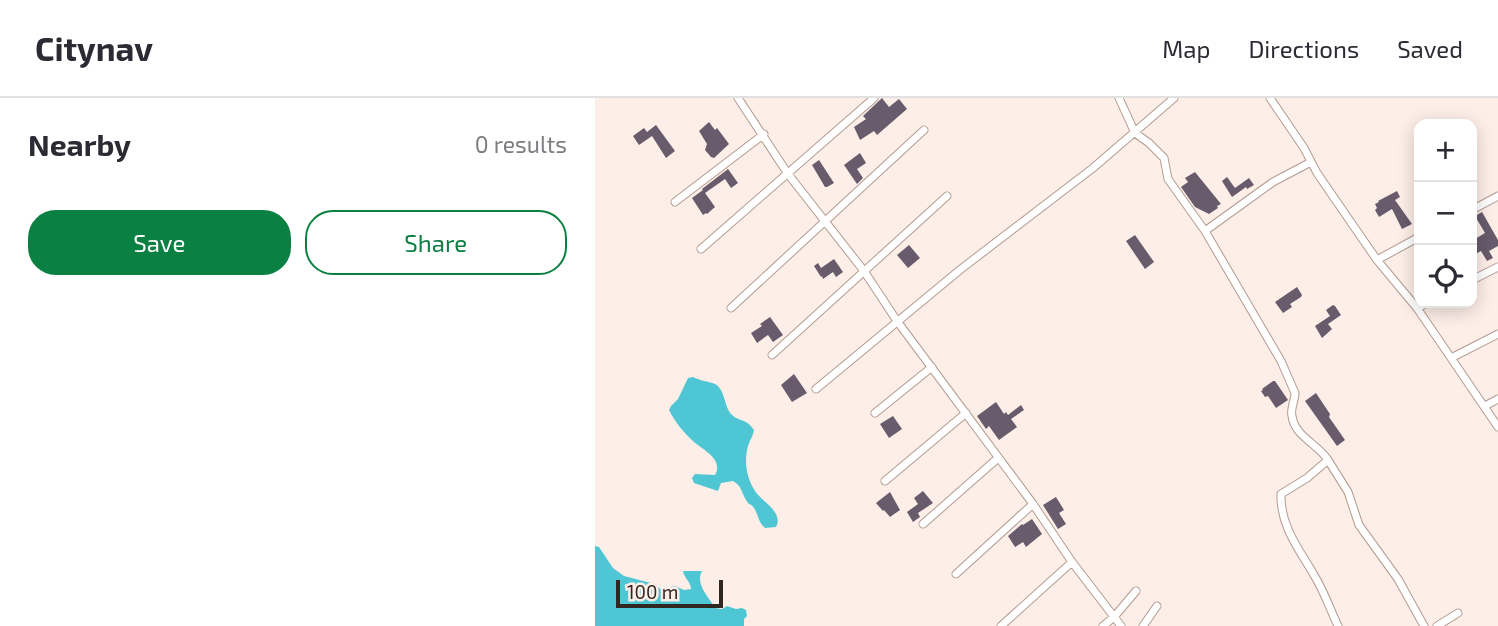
<!DOCTYPE html>
<meta charset="utf-8">
<style>
body{margin:0;font-family:"Exo 2",sans-serif;background:#f7f7f7;color:#2b2b33}
.controls{position:absolute;right:21px;top:21px;display:grid;overflow:hidden;border-radius:14px;box-shadow:0 4px 18px #0003}
.controls button{width:63px;height:63px;display:grid;place-items:center;padding:0;border:0;border-bottom:2px solid #e1e1e2;background:#fff;color:#2b2b33;font:35px sans-serif}
.scale{position:absolute;left:21px;bottom:18px;width:107px;box-sizing:border-box;padding-left:7px;border:4px solid #302723;border-top:0;font-size:19px;line-height:24px;white-space:nowrap;color:#302723;-webkit-text-stroke:5px #feeee8;paint-order:stroke}
.list{margin:0;padding:0;list-style:none}
h2{display:flex;justify-content:space-between;align-items:center;height:91px;margin:0;padding:0 28px;font-size:30px}
h2 small{font-size:23px;font-weight:400;color:#7c7c81}
.actions{display:flex;gap:14px;padding:21px 28px}
.actions a{flex:1;padding:16px 0;border:2px solid #0b8043;border-radius:28px;text-align:center;font-size:24px;color:#0b8043}
.actions .main{background:#0b8043;color:#fff}
.icon{flex:none;width:38px;height:38px;fill:none;stroke:currentColor;stroke-width:2;stroke-linecap:round;stroke-linejoin:round}
.map{position:relative;flex:none;width:903px;height:528px;overflow:hidden}
header{display:flex;align-items:center;gap:42px;box-sizing:border-box;height:98px;padding:0 35px;background:#fff;border-bottom:2px solid #e1e1e2}
header strong{font-size:33px}
nav{display:flex;gap:38px;margin-inline-start:auto;font-size:24px}
main{display:flex}
aside{flex:1;background:#fff}
.map>svg:first-child{display:block}
.water{fill:#4fc6d3}
.building{fill:#675b6c}
.lines{fill:none;stroke-linecap:round;stroke-linejoin:round}
.minor-casing{stroke:#b29b90;stroke-width:9}
.minor{stroke:#fff;stroke-width:7}
</style>
<header>
<strong>Citynav</strong>
<nav><a>Map</a><a>Directions</a><a>Saved</a></nav>
</header>
<main>
<aside>
<h2>Nearby<small>0 results</small></h2>
<ul class="list">
</ul>
<div class="actions"><a class="main">Save</a><a>Share</a></div>
</aside>
<div class="map">
<svg width="903" height="528" viewBox="0 0 903 528">
<rect width="100%" height="100%" fill="#feeee8"/>
<path class="water" d="M98 279C105 283 113 283 120 286 130 291 129 308 136 316 144 324 151 320 159 332 158 338 155 342 153 348 149 363 151 379 160 393 167 404 189 414 181 429L170 430C163 424 164 418 159 410 154 403 156 410 151 402 146 394 147 388 138 383L126 385 123 393 99 385 97 380 100 376 120 377C129 361 108 352 98 343 89 335 80 324 74 312L76 308 83 301 93 280Z
M0 448 4 449 18 470 29 478 56 485 66 491 80 488 89 492 96 491C96 484 89 480 88 473H107C100 486 113 498 120 510L127 511 132 508 141 511 147 510 151 512 152 518 149 521V528H0Z"/>
<path class="building" d="M287 0 294 9 304 1 312 11 282 37 279 33 265 42 259 29 271 21 268 18Z
M114 24 120 32 122 30 134 46 119 60 116 59 110 52 112 46 104 33Z
M61 27 80 53 71 60 57 38 44 47 38 38 49 30 52 34Z
M265 55 271 65 262 71 268 80 262 86 249 67Z
M224 62 239 85 232 89H230L217 67Z
M133 71 143 85 136 90 130 81 110 95 107 91Z
M600 74 626 106 622 108 623 110 614 116 600 109 586 89 593 84 590 80Z
M632 79 640 90 654 80 659 87 652 91 651 89 637 99 627 83Z
M108 92 120 109 112 116 111 115 108 117 97 100Z
M802 93 805 99 800 102 817 126 807 131 797 111 784 119 780 112 782 110 780 106 784 104 783 103Z
M887 114 903 142V148L894 153 898 160 892 163 886 153 877 158V147L882 144 880 141 890 135 880 118Z
M540 137 559 164 550 171 531 143Z
M314 147 325 160 313 170 302 157Z
M239 161 248 174 241 179 238 174 228 181 227 178 226 179 219 168 223 165 226 170Z
M702 189 707 197 706 199 695 206 697 209 688 215 680 204Z
M738 207 740 208 746 217 733 226 737 231 727 240 720 228 735 218 731 212Z
M175 219 188 237 178 244 173 237 162 245 156 235 167 228 165 226Z
M199 276 212 295 197 304 186 287Z
M678 283H680L693 302 681 310 673 298 670 299 666 293 668 292 667 291Z
M721 295 735 316 734 319 750 342 742 348 710 303Z
M401 304 409 316 411 314 413 317 426 307 429 312 416 321 422 329 404 342 394 328 391 331 382 318Z
M298 318 307 331 294 340 285 326Z
M328 393 338 405 323 415 325 419 318 424 312 414 323 406 319 400Z
M295 394 305 412 295 419 289 412 288 413 281 405Z
M461 399 469 412 464 415 471 426 463 431 448 407Z
M437 421 447 436 431 449 428 444 420 449 413 438 427 426 428 427Z"/>
<g class="lines">
<g class="minor-casing">
<path id="minor" d="M143 0 193 76 269 173 302 223 438 406 477 464 526 528
M524 0 540 35 554 45 569 60 573 81 610 133 686 263 700 295C700 302 695 311 697 318 700 339 722 345 733 362L712 380 686 396C685 428 704 451 719 477 729 493 735 511 743 528
M675 0 709 50 722 75 764 136 782 162 822 210 903 329
M80 104 169 36
M877 112 903 98
M610 133 678 84 716 64
M106 151 279 0
M782 162 824 139
M877 182 903 169
M136 210 329 32
M822 210 832 205
M177 257 352 98
M856 260 903 236
M221 291 366 171 498 70 579 0
M890 308 903 301
M280 315 337 269
M733 362 753 394 764 427 803 481 829 528
M290 383 371 315
M328 426 403 360
M361 476 438 406
M406 528 477 464
M508 528 519 519 541 493
M548 528 562 508
M842 528 863 515"/>
</g>
<use href="#minor" class="minor"/>
</g>
</svg>
<div class="controls">
<button>+</button>
<button>−</button>
<button><svg class="icon" aria-label="locate" viewBox="0 0 24 24"><circle cx="12" cy="12" r="6"/><path d="M12 2v4M12 18v4M2 12h4M18 12h4"/></svg></button>
</div>
<div class="scale">100 m</div>
</div>
</main>
